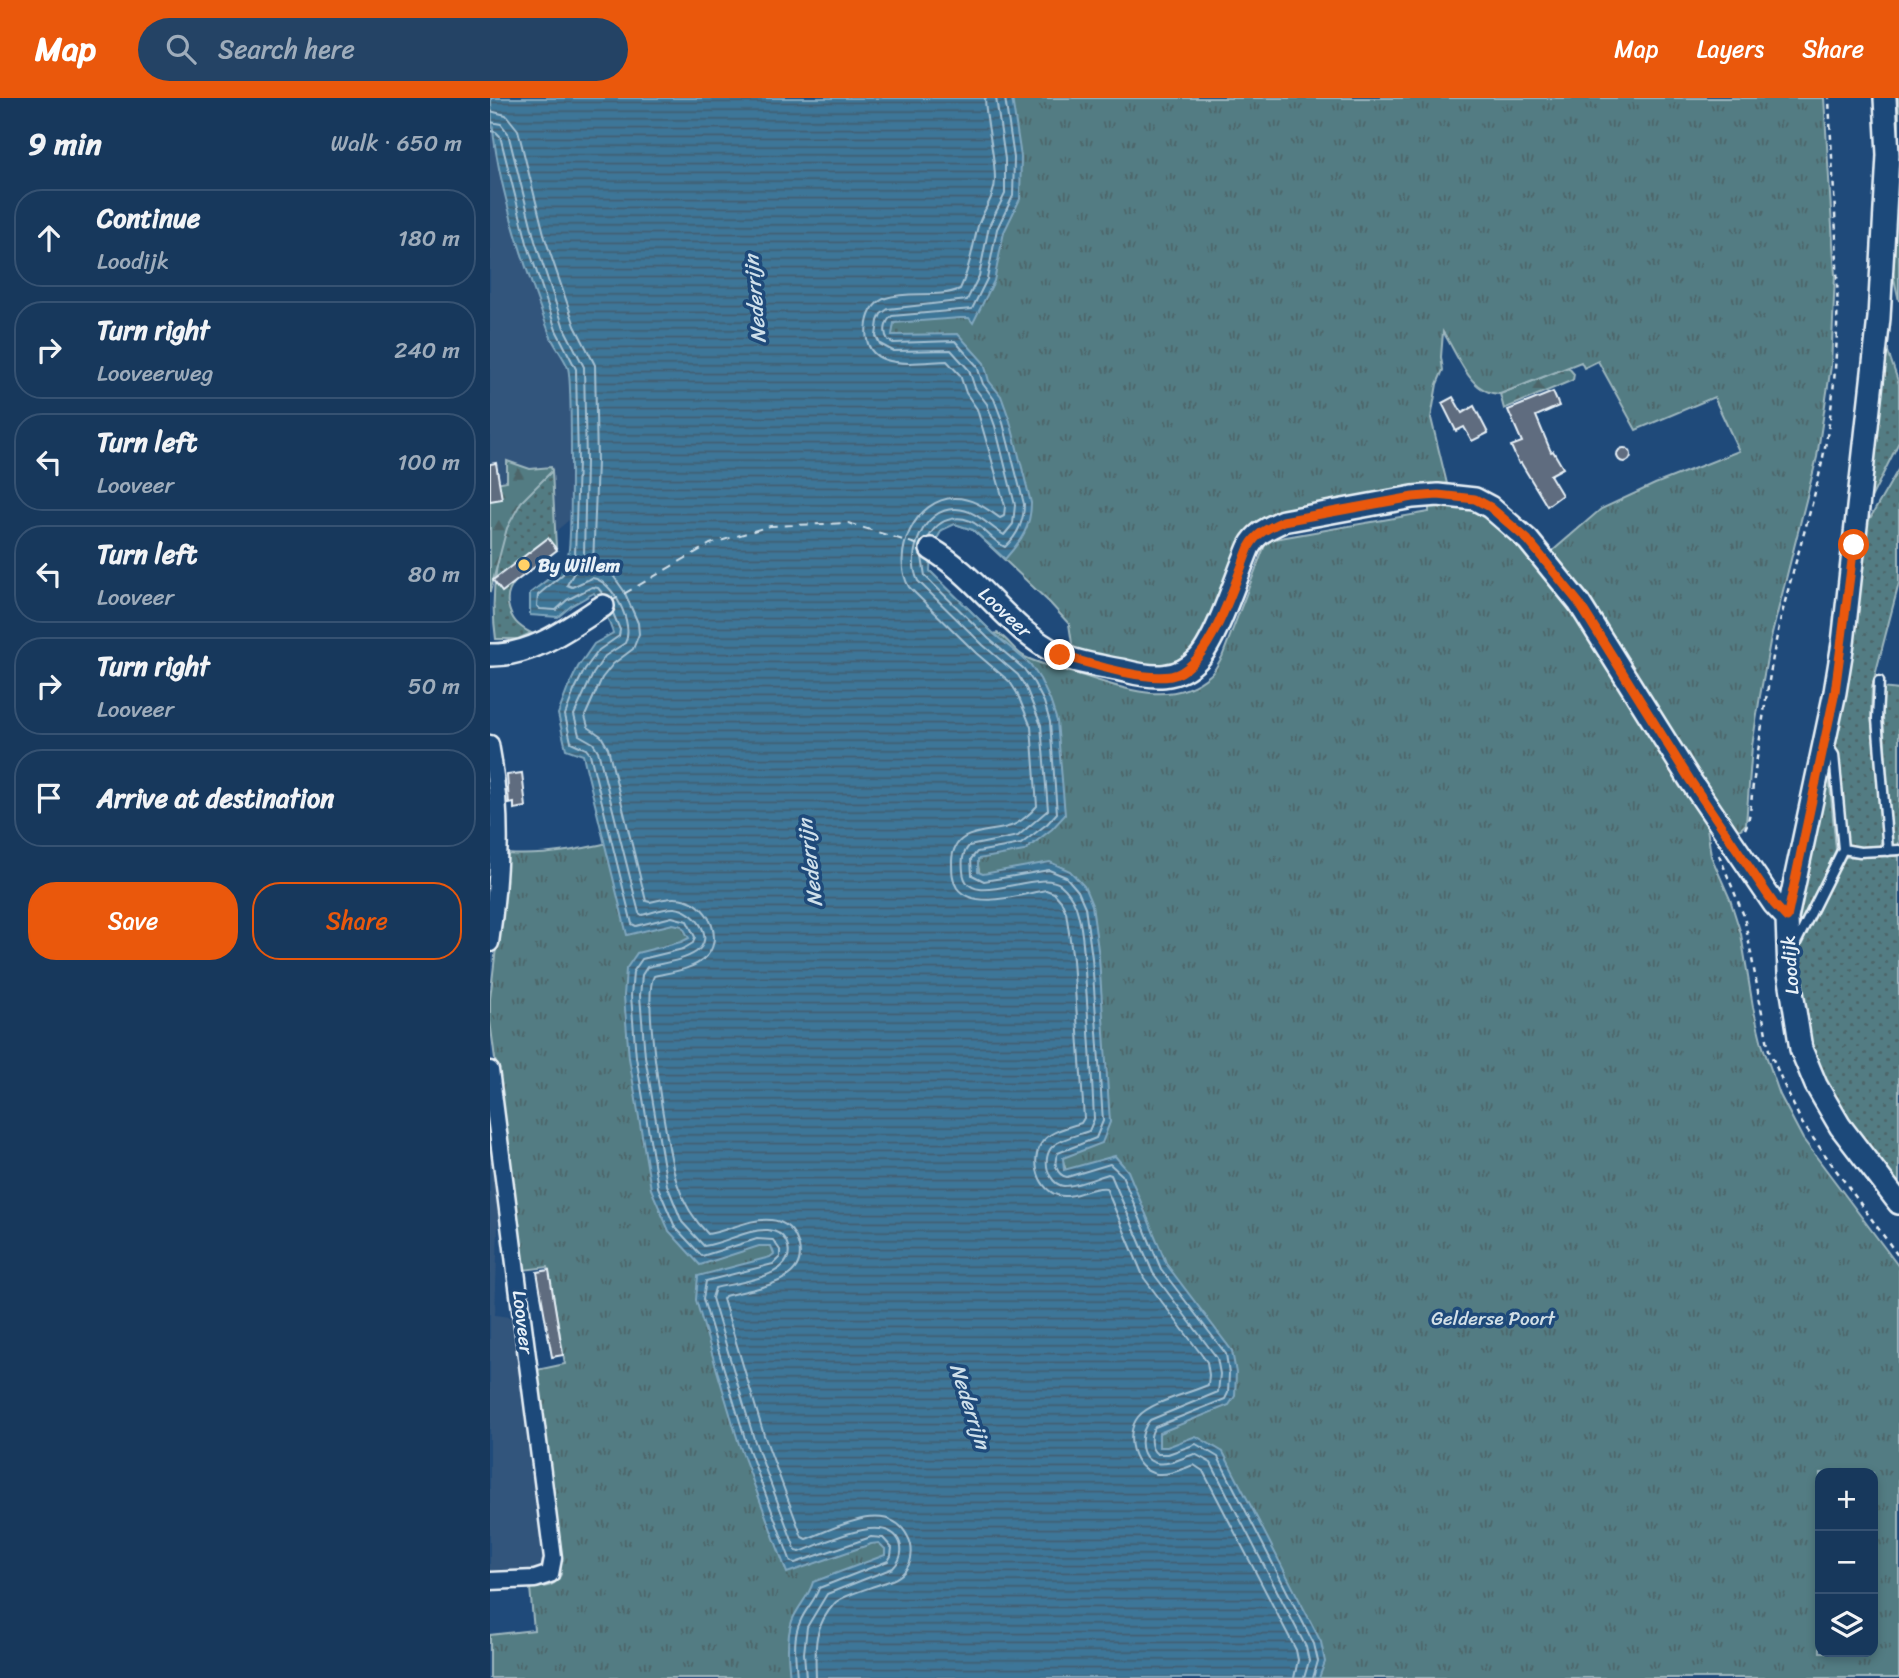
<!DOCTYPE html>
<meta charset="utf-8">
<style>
body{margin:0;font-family:Sriracha,sans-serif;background:#244365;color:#f1f3f6}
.controls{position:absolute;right:21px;bottom:21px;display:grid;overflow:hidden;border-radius:14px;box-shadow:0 4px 10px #0003}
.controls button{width:63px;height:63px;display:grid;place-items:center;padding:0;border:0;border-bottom:2px solid #365272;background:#17385c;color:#f1f3f6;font:35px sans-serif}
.stop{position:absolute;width:21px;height:21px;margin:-16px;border:5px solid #ea580c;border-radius:50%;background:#fff}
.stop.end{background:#ea580c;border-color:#fff;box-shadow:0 2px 7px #0008}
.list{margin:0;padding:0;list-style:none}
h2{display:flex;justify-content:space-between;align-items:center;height:91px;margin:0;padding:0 28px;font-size:30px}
h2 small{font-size:23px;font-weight:400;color:#9eacbb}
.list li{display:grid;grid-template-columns:46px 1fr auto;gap:21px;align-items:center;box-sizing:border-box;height:98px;margin:0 14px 14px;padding:0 14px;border:2px solid #365272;border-radius:28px}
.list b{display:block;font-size:26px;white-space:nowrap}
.list p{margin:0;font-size:23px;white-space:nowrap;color:#9eacbb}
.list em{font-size:23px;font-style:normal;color:#9eacbb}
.actions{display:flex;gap:14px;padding:21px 28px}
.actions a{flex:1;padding:16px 0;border:2px solid #ea580c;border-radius:28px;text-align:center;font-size:24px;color:#ea580c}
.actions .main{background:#ea580c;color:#fff}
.icon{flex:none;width:38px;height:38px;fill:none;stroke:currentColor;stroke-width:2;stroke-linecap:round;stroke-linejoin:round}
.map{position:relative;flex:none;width:1409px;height:1580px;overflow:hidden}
header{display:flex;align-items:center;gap:42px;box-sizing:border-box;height:98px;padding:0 35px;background:#ea580c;color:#fff}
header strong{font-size:33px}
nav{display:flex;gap:38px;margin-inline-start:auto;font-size:24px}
.search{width:490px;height:63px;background:#244365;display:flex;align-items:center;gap:18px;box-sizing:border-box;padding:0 24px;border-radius:38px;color:#9eacbb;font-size:26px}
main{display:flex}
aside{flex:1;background:#17385c}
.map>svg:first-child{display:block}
.built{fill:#32547c}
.grass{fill:url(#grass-dots);stroke:#9db6be;stroke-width:2}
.forest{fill:url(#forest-firs);stroke:#9db6be;stroke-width:2}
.park{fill:url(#park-tufts);stroke:#9db6be;stroke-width:2;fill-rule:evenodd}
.water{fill:url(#water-rules);stroke:#81a7be;stroke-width:2}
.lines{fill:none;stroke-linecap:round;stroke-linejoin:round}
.shore{stroke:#a4c0d2;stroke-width:2}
.ferry{stroke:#cedfea;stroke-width:2;stroke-dasharray:9 7;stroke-linecap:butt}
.building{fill:#5f6c7f;stroke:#e8f1f8;stroke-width:2}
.lane-casing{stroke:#e8f1f8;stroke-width:13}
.street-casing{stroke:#e8f1f8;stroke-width:21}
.secondary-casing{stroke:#e8f1f8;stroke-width:26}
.path{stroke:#e8f1f8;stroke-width:2.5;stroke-dasharray:5 5;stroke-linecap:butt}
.lane{stroke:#1f4a7a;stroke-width:8}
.street{stroke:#1f4a7a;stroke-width:16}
.secondary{stroke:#1f4a7a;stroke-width:21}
.route{stroke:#ea580c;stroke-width:9}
.poi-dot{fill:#ffd166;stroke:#1f4a7a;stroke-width:2.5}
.labels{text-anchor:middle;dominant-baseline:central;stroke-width:7;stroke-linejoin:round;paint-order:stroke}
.poi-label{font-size:19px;font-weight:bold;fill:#e8f1f8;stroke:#1f4a7a;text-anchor:start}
.street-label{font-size:19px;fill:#e8f1f8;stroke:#1f4a7a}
.park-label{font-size:19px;fill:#d2dfe6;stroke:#1f4a7a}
.water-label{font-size:21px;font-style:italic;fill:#cedfea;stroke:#1f4a7a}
</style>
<header>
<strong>Map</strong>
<div class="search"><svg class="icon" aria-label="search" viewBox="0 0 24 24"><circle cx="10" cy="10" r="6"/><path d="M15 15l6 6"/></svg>Search here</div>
<nav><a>Map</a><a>Layers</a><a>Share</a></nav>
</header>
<main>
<aside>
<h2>9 min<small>Walk · 650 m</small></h2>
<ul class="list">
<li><svg class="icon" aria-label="ahead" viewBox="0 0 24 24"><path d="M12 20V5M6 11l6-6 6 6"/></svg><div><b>Continue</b><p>Loodijk</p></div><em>180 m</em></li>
<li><svg class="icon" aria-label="right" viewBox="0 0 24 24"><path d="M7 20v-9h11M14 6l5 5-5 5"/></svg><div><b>Turn right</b><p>Looveerweg</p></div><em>240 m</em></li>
<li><svg class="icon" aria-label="left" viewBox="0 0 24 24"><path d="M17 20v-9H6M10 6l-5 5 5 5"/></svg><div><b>Turn left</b><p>Looveer</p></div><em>100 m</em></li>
<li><svg class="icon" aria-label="left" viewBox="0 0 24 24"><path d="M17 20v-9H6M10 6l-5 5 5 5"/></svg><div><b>Turn left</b><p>Looveer</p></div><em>80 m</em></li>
<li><svg class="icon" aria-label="right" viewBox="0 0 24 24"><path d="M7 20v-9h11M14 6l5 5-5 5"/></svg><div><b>Turn right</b><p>Looveer</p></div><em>50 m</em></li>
<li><svg class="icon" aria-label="arrive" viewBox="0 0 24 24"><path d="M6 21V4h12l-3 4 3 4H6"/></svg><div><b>Arrive at destination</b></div></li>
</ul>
<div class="actions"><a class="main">Save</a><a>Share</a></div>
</aside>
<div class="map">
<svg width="1409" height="1580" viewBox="0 0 1409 1580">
<defs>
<pattern id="grass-dots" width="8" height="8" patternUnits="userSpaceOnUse" patternTransform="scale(1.75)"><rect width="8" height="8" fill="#527c83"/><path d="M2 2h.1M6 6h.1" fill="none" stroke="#4d6569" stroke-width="1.8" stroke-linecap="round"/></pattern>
<pattern id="forest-firs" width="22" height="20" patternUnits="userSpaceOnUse" patternTransform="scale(1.75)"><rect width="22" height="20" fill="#527c83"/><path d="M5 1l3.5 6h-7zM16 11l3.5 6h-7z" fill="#4d6569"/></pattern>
<pattern id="park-tufts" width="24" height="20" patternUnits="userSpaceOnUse" patternTransform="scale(1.75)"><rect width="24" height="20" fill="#527c83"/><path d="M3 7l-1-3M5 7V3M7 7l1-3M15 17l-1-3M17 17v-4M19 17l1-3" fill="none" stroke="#4d6569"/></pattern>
<pattern id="water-rules" width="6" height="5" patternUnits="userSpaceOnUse" patternTransform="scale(1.75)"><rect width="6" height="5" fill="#3d7698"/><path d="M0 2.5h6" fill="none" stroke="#425f71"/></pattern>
</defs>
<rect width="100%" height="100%" fill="#1f4a7a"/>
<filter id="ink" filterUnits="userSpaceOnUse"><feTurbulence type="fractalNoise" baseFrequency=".0143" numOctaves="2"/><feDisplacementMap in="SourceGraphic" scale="14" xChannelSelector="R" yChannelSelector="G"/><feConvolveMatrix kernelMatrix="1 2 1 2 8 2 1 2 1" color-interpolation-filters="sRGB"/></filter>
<g filter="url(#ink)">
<path class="built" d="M0 0 1 30 12 78 59 234 79 271 81 364 79 422 58 440 0 482Z
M0 996 10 1071 5 1217 26 1220 42 1370 57 1458 55 1472 0 1479Z"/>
<path class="grass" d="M1399 0H1409V203L1399 158Z
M1391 233 1409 286V344L1373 416Z
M1409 370V485L1382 589 1381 617 1394 739 1388 750 1365 753 1356 744 1341 637 1371 436Z
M62 373 66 449C51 466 14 480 18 506 21 522 28 528 41 535L28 541H6C0 500 5 439 31 404 39 393 52 383 62 373Z
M1391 590 1409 592V750H1402Z
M1337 655 1346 752 1304 841 1306 798Z
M1409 758V1096L1337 997 1319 949 1305 856 1354 759Z"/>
<path class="forest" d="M1078 269 1084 276 1083 282 1014 311 1010 296Z
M17 363 40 371 61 369 62 373 31 404 17 430 0 494V386L17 383Z"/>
<path class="park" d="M390 0H1334L1345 177 1341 268 1327 359 1280 544 1270 598 1262 648 1256 726 1243 738 1059 456 1111 411 1165 386 1249 353 1224 299 1146 332 1108 263 1094 270 1091 264 1010 296C979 296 968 256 953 234L951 259 953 272 947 286 941 320 958 390 792 415 716 534 699 558 692 565 665 570 583 552 579 526 560 505 483 432 465 426 401 237Z
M939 404 992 412 1063 479 1216 722 1221 758 1240 801 1251 836 1263 909 1272 946 1290 997 1313 1041 1409 1169V1580H777L667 1346 576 1073 489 773 439 472 504 536 507 535C519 541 524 553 535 559 554 568 577 573 597 579 638 592 683 609 720 577 725 573 728 565 732 559L775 447 779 442 939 414ZM1330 1375H1383V1554H1330Z
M173 733 450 1580H0V1537L44 1532 40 1490C54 1489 65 1490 71 1476L47 1272 75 1266 58 1169 33 1172 0 923V901L17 756C69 760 122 743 173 733Z"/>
<path class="water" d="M1 0H522L531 59 530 101 514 134 504 183 483 225 479 220H470L404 225 402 237 468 236 494 265 499 283 511 298 520 323 541 405C541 429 531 443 515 461L483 432 465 426 452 432 441 451 440 473 504 536 540 566 550 581 560 602 567 623 575 717 562 731 534 753 488 761V774L493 776 560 764 580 773 594 788 602 807 609 859 620 1024 612 1045 573 1060 574 1072 625 1058 638 1073 677 1167 742 1253 746 1275 745 1298 739 1307 669 1335V1349H677L706 1338 733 1354 831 1544 835 1564 829 1580H300C298 1562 296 1541 302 1523 307 1509 319 1499 323 1484L395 1457V1451L389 1445 381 1446 297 1475 249 1346 206 1202 208 1178 280 1159 284 1156 281 1148H269L210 1167 179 1133 161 1091 139 960 134 898 136 871 147 855 191 844 199 840 192 828 183 826 137 837 93 657 76 651 68 616 78 590 88 569 104 546 123 535 113 508 104 495 81 508 68 519 40 517V495C53 485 72 473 78 457 82 445 82 282 78 270 74 259 65 249 60 237 35 170 1 72 1 0Z"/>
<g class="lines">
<path class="shore" d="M495 0C496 28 505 54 505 82 505 99 493 112 488 128 482 150 480 171 470 191 448 201 419 192 396 200 385 204 379 214 377 225 369 276 425 264 457 263L470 277 476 295 487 311 515 408 514 418 510 420C497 411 483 400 465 400 425 400 400 457 419 489L486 555 520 584 527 595 541 629 547 708C541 715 530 725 521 728 499 736 463 729 462 763 462 773 462 782 467 790 484 813 532 796 556 792L564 795 571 803 576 814 583 862 594 1020 591 1025C579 1029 564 1032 555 1041 539 1056 546 1090 567 1097 584 1102 600 1088 616 1090L654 1180 717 1264 719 1277 718 1287C700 1295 660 1304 648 1319 634 1337 642 1372 667 1376 680 1377 692 1371 704 1367L713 1373 806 1552 808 1562 804 1580
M506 0 515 61V96L499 128 489 178 477 202 398 211 391 216 388 223 386 238 390 246 403 253 461 252 479 272 485 290 497 306 505 328 525 407 523 426 514 437C498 428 487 412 466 411 434 409 415 457 428 483L493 547 528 577 536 590 551 627 558 712 528 738 479 748C472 756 472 763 473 773 476 815 547 769 571 787 578 793 583 801 586 809 594 833 594 863 596 888 599 933 602 977 604 1021L599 1033C588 1037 571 1040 563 1048 551 1059 557 1086 574 1088 588 1088 605 1080 618 1076L621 1077 663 1175 727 1260 730 1276 728 1294 660 1322C649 1333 647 1360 666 1365 679 1368 693 1359 705 1356L721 1365 816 1549 819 1563 814 1580
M0 13 16 17 28 32 55 140 85 228 105 267 107 364 103 467 122 476 134 493 148 525 149 536 143 551 123 566 112 580 95 618 98 629 111 638 118 650 156 803 160 804C173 801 184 798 197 802 220 809 234 842 215 860 202 872 181 874 164 878 151 899 178 1056 187 1085 194 1106 203 1121 218 1136 239 1133 258 1120 281 1122 292 1123 301 1129 306 1140 326 1185 265 1190 235 1198L233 1201 274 1337 312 1439 316 1441C344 1431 399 1399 418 1439 423 1448 423 1461 417 1470 411 1480 400 1483 390 1486 380 1490 351 1498 345 1505 323 1529 325 1549 326 1580
M0 24 11 26 18 35 45 143 74 230 94 269 96 364 94 457 77 487 82 489 102 480C123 482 145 527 135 545L115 558 103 576 84 617 89 637 103 645 108 653 149 815 152 817C162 815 175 809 185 810 204 812 227 839 206 854 193 863 173 865 157 869L152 877 150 898 155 958 177 1087 192 1124 214 1148C236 1145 256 1131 278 1132 287 1133 292 1136 296 1143 313 1179 247 1184 225 1190L222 1200 264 1341 306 1453 310 1454C332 1446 397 1412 410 1445 413 1454 410 1463 403 1470L337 1496 317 1529 314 1555 316 1580
M0 33 6 34 10 38 37 145 66 232 86 271 88 364 85 458 73 476 48 497 47 508 50 511 66 512 77 502 102 489 108 490 113 496
M439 439C449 419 472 414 490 429 498 435 506 445 515 449 528 437 534 424 534 406L513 325 504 301 493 286 487 268 465 243 403 245 398 242C393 235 395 223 402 218L482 211 497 181 507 131 523 98 524 60 515 0
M432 459 435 478 499 541 534 571 544 585 554 604 560 624 567 715 557 726 531 746 487 754 481 761 482 777 494 783 559 772 576 779 588 793 595 809 602 860 613 1023 606 1040 568 1055C563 1064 566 1077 577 1079L620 1066 632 1077 671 1171 736 1256 739 1276 738 1295 735 1301 665 1329C659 1337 659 1350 667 1356H678L706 1346 728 1359 824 1546 828 1563 823 1580
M123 515 130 532 129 538 109 552 95 571 84 593 75 617 81 644 96 651 100 656 142 826 146 828 182 819 197 823 205 839 203 845 193 851 152 861 143 874 141 898 146 959 168 1089 185 1129 212 1158 267 1141 283 1142 290 1152V1159L283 1166 216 1183 213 1201 256 1344 301 1464 305 1465 381 1439 393 1440 402 1450 401 1458 398 1463 329 1490C325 1503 315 1511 310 1524 302 1541 306 1562 307 1580"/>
<path class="ferry" d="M120 504 220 446 280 428 358 425 432 448"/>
</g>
<path class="building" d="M1063 294 1069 308 1046 318 1061 354 1063 353 1073 370 1060 377 1072 397 1057 408 1031 365 1029 366 1021 348 1032 344 1018 312Z
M963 299 972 315 984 308 998 335 982 343 974 329 966 333 952 305Z
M1127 357a7 7 0 1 1 14 0a7 7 0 1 1-14 0Z
M6 365 12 401 0 403V366Z
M58 440 67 452 12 494 3 482Z
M32 675 36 709 24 711V705L19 706 17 677Z
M59 1172 73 1257 62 1259 47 1174Z"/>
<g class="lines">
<g class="lane-casing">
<path id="lane" d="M1389 583 1387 621 1398 753
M1353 751 1370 754 1409 752
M1304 849 1353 751 1344 657 1338 648"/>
</g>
<g class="street-casing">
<path id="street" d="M0 646C13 715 10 777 0 845
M0 972 63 1460 60 1476 45 1481 0 1483"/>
</g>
<g class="secondary-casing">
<path id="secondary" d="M1395 0 1398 57 1389 220 1353 545 1345 594 1297 820 1299 875 1311 951 1326 987 1350 1028 1409 1105
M441 451C489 479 518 531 568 556 588 566 613 568 635 573 662 580 688 583 709 560 727 540 747 477 759 449 767 434 779 430 793 423L923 399 948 397 985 401 1000 409 1038 442 1089 505 1200 682 1284 806 1297 820
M0 557C42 558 79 530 113 508"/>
</g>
<path class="path" d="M1255 731C1262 717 1261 696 1264 680 1270 640 1276 599 1283 559 1295 488 1322 420 1335 349 1357 233 1344 117 1339 0
M1229 757 1254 818 1279 952 1294 987 1312 1025 1409 1159"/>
<use href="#lane" class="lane"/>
<use href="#street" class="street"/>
<use href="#secondary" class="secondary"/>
</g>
</g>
<g class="lines" filter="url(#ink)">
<path class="route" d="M570 557C598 565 652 583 681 578 720 571 745 483 759 449 767 434 779 430 793 423L923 399 948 397 985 401 1000 409 1038 442 1089 505 1200 682 1284 806 1297 820 1345 594 1364 447"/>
</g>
<circle class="poi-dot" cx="34" cy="467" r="7"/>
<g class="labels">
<g class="poi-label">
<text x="48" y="467">By Willem</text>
</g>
<g class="street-label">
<text transform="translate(515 514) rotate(43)">Looveer</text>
<text transform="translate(1300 867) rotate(-94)">Loodijk</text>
<text transform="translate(33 1224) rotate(83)">Looveer</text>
</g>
<g class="park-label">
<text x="1003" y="1220">Gelderse Poort</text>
</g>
<g class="water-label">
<text transform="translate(265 201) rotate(-95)">Nederrijn</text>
<text transform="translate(320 765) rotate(-97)">Nederrijn</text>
<text transform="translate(480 1308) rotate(72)">Nederrijn</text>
</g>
</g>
</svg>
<div class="controls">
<button>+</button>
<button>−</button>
<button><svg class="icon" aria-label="layers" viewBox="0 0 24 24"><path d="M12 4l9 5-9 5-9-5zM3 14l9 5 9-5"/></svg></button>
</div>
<div class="stop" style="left:1364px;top:447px"></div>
<div class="stop end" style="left:570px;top:557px"></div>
</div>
</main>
